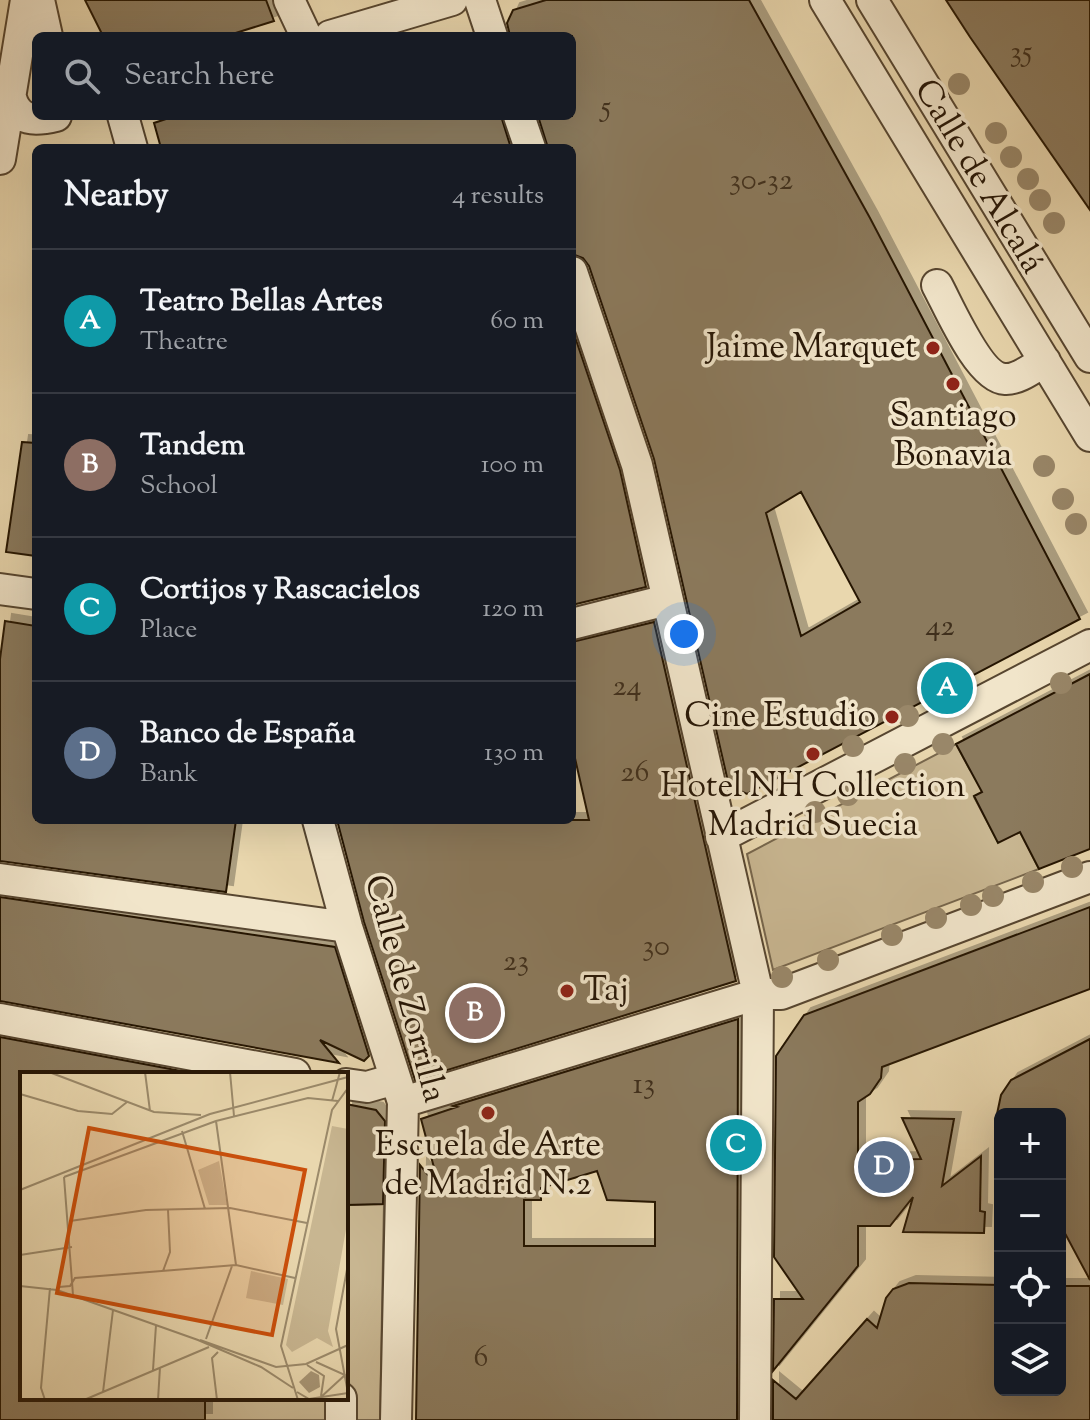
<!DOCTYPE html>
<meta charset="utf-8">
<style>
body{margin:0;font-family:"Sorts Mill Goudy",serif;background:#20242c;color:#f1f3f6}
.controls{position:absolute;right:24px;bottom:24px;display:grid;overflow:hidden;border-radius:12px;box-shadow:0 8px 32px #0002}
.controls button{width:72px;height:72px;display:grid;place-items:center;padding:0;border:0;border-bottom:2px solid #363941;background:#171b24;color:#f1f3f6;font:40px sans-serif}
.you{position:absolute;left:684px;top:634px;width:28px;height:28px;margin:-20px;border:6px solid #fff;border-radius:50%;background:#1a73e8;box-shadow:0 0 0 12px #1a73e833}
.badge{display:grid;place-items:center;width:52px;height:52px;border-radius:50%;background:#0b8043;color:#fff;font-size:26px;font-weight:700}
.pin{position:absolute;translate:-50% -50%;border:4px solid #fff;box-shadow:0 2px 8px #0006}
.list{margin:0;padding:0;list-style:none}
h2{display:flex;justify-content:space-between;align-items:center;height:104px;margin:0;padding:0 32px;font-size:34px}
h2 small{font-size:26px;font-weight:400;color:#9ea1a6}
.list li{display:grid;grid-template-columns:52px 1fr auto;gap:24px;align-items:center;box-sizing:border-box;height:144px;padding:0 32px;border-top:2px solid #363941}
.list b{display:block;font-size:30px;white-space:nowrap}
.list p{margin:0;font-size:26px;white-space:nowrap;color:#9ea1a6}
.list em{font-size:26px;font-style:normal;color:#9ea1a6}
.icon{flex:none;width:44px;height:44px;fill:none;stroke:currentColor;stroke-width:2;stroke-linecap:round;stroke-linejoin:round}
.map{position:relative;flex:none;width:1090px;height:1420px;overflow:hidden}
.search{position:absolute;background:#171b24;box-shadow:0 8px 32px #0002;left:32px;top:32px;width:544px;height:88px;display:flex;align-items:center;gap:20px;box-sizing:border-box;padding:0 28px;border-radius:12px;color:#9ea1a6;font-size:30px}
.panel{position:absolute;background:#171b24;box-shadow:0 8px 32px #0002;left:32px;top:144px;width:544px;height:680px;border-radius:12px}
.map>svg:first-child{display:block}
.green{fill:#c8b691;stroke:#77664c;stroke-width:2}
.building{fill:#8b7a5d;stroke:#261606;stroke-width:2;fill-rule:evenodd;filter:url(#shadow)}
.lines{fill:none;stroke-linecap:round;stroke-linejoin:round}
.minor-casing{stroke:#574630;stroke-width:34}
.minor{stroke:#f1e5ca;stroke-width:30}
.tree{fill:#998769}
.poi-dot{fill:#8f2418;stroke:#f1e5ca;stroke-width:3}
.labels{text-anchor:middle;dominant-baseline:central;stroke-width:7;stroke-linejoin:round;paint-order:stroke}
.number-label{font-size:30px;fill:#3f2f1c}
.street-label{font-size:34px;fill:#261606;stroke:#f1e5ca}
.poi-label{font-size:34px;fill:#261606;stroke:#f1e5ca}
.inset-road{fill:none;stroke:#9b8a6b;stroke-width:2}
.view{fill:#cb4f0b;fill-opacity:0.15;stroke:#cb4f0b;stroke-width:4}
.inset-edge{fill:none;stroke:#261606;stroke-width:4}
</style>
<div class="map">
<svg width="1090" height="1420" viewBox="0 0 1090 1420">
<defs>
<filter id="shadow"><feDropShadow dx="7" dy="-7" stdDeviation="0" flood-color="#0004"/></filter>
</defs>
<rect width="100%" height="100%" fill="#e9d7ae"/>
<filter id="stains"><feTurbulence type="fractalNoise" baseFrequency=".0025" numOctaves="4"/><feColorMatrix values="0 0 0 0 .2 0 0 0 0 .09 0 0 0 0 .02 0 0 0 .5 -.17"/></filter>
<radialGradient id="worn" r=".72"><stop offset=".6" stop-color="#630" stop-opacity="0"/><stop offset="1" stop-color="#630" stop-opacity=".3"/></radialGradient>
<path class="green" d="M956 744 970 770 995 786 974 797 998 842 1020 832 1039 869 773 970 747 854Z
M384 1204 380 1420H205V1398H346V1205Z"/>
<path class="building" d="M85 0H266L274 21 226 36H103Z
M546 0H749L870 218 1080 619 747 794 729 786 654 459 589 266 583 258 572 254V148H548L538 116H572V36H510L507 23 513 10ZM801 492 860 602 801 636 766 513Z
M946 0H1090V210L970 37Z
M175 116H501L511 148H161L154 123Z
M572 328 620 470 646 587 572 605Z
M22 442 36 443V556L6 552Z
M5 621 36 626V820H236L226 892 0 861V659Z
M654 622 736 981 415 1080 364 922 337 820H589L572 745V642Z
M1090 674V849L1039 869 1020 832 998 843 974 796 982 792 956 744Z
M0 897 335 947 369 1056 364 1061 320 1040 339 1063 0 1001Z
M1090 907V989L882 1067 881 1078 870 1094 858 1102V1160L921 1159 902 1118 954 1119 942 1186 981 1156 980 1211 985 1212 984 1233 903 1232 913 1197 890 1226H858V1266L773 1371 774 1299H803L774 1257 776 1056 804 1015Z
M738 1019 737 1420H416L420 1165 440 1190 421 1119 457 1107 453 1106ZM597 1171 607 1200 655 1202V1246H524V1200H541V1188Z
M0 1037 197 1074H22V1398H205V1420H0Z
M1090 1039V1280L1060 1224V1114H997L1001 1095 1011 1080Z
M346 1104 376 1110 385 1121 383 1204 346 1205Z
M909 1283 1000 1285V1390H1060V1286H1090V1420H773V1380L796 1399 867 1319 877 1328 886 1298 893 1289Z"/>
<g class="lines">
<g class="minor-casing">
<path id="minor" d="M39 0 47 36
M289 0 306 36
M480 0 492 36
M825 0 1090 436
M872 0 1090 357
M330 36 452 0
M11 98C18 122 35 121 56 116
M123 116 132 148
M519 116 530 148
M0 159 26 0
M572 272 637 465 758 994 755 1420
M937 285C949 307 979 378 1005 379 1018 380 1034 367 1045 361
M0 589 36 594
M572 624 667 600
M318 820 347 927 403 1102 396 1420
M721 837 1090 645
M0 879 347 927
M0 1019 295 1074
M346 1084 367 1087 395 1079
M403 1102 758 994H781L1090 877
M341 1398V1420"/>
</g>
<use href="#minor" class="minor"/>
</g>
<g class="tree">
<circle cx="959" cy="84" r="11"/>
<circle cx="996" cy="133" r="11"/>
<circle cx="1011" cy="157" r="11"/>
<circle cx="1028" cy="179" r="11"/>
<circle cx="1040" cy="200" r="11"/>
<circle cx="1054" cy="223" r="11"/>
<circle cx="1044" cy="466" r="11"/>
<circle cx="1063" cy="499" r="11"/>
<circle cx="1076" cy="524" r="11"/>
<circle cx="1061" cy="683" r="11"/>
<circle cx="908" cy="716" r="11"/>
<circle cx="943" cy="744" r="11"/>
<circle cx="853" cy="746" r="11"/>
<circle cx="905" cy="764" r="11"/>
<circle cx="848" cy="795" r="11"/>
<circle cx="815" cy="812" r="11"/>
<circle cx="1072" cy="867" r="11"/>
<circle cx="1033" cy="882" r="11"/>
<circle cx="993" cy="896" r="11"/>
<circle cx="971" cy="905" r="11"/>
<circle cx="936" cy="918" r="11"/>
<circle cx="892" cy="935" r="11"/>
<circle cx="828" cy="960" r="11"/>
<circle cx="782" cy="977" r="11"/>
</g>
<g class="poi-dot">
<circle cx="933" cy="348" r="8"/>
<circle cx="953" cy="384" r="8"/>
<circle cx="892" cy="717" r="8"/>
<circle cx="813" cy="754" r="8"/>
<circle cx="567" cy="991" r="8"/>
<circle cx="488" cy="1113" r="8"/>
</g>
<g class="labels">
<g class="number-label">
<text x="1021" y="53">35</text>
<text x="606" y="108">5</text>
<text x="761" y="181">30-32</text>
<text x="940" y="627">42</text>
<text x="627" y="687">24</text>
<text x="635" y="773">26</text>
<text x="656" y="947">30</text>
<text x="516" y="962">23</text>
<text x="644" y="1085">13</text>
<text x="481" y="1358">6</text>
</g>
<g class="street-label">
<text transform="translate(978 177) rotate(59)">Calle de Alcalá</text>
<text transform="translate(404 989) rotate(75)">Calle de Zorrilla</text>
</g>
<g class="poi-label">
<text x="917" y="348" text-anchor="end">Jaime Marquet</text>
<text x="953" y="417">Santiago<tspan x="953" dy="39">Bonavia</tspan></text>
<text x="876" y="717" text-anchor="end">Cine Estudio</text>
<text x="813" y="787">Hotel NH Collection<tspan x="813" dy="39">Madrid Suecia</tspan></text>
<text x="583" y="991" text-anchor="start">Taj</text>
<text x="488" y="1146">Escuela de Arte<tspan x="488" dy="39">de Madrid N.2</tspan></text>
</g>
</g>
<g transform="translate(20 1072)">
<rect width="328" height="328" fill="#e9d7ae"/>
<path d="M312 54 328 57V146L308 259 313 275 297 266 272 280 266 273ZM199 89 207 133H189L178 98ZM231 199 268 207 263 233 226 226Z" fill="#c8b691"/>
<path d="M291 299 299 303 300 315 289 321 279 310Z" fill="#a79575"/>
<path class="inset-road" d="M29 0 134 40 181 43M125 0 130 39M210 0 214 44M0 22 58 39 92 42 107 30M312 29 320 0M196 49 216 193M162 59 185 137M44 105 196 49 288 26 318 29M44 105 53 223M0 118 190 42 328 5M50 149 126 138 210 136 287 151M0 183 52 175M328 192 316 257 328 321M143 199 150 180 148 138M0 214 37 218 178 268 241 295 273 316M39 215 50 214 55 206 216 193 275 206M186 267 212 194M180 268 256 295 286 292 328 273M296 290 325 303 301 325M287 293 304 304 301 324M133 298 136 253M83 320 93 238M277 320 289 327 328 321M25 328 21 316 30 216M64 328 189 275M138 328 140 295M197 328 192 286 198 280M278 328 261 274 312 38 328 16"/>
<path class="view" d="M69 56 285 98 252 263 37 221Z"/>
<rect width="328" height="328" class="inset-edge"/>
</g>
<rect width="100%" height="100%" filter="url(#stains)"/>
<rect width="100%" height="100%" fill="url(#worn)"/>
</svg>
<div class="controls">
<button>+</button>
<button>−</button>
<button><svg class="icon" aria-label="locate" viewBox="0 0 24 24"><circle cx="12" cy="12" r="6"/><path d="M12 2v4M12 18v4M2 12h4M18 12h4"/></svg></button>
<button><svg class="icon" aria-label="layers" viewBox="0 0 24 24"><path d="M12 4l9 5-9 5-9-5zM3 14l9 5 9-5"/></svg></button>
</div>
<div class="you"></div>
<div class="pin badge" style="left:947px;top:688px;background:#0f9aa8">A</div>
<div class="pin badge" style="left:475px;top:1013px;background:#8d6e63">B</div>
<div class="pin badge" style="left:736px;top:1145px;background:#0f9aa8">C</div>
<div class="pin badge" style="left:884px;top:1167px;background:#5c6f8a">D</div>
<div class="search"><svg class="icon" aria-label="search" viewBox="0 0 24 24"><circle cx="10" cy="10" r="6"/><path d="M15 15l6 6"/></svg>Search here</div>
<section class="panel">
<h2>Nearby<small>4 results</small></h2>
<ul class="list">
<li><span class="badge" style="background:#0f9aa8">A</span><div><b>Teatro Bellas Artes</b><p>Theatre</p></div><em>60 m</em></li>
<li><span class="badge" style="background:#8d6e63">B</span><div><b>Tandem</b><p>School</p></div><em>100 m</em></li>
<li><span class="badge" style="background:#0f9aa8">C</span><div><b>Cortijos y Rascacielos</b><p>Place</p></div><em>120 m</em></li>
<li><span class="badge" style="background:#5c6f8a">D</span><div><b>Banco de España</b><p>Bank</p></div><em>130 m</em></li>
</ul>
</section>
</div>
